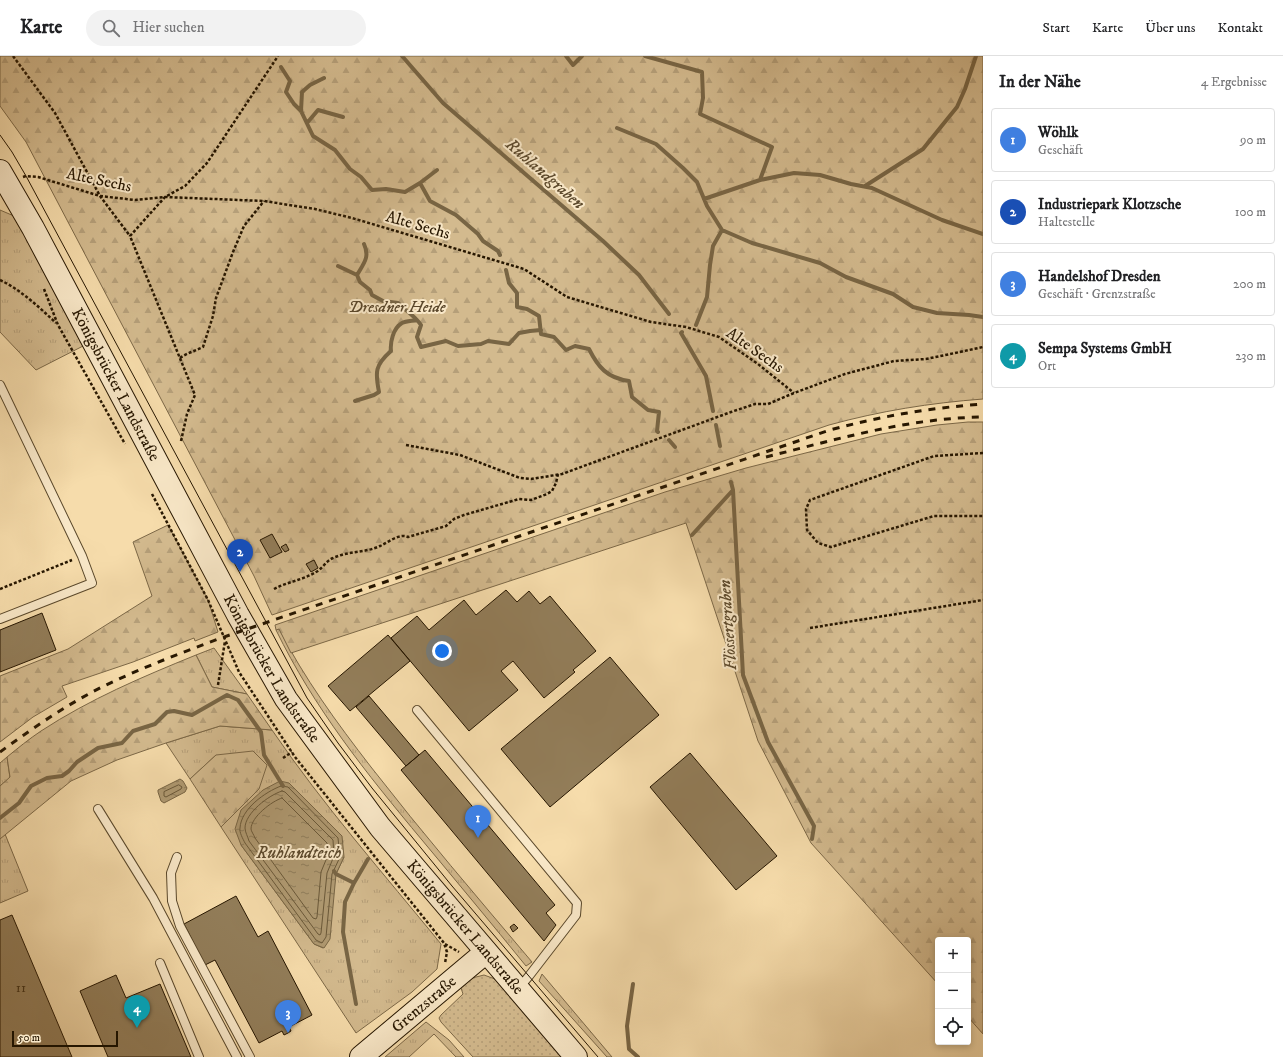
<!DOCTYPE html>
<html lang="de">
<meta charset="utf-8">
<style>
body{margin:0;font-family:"IM FELL DW Pica",serif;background:#f2f2f2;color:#202124}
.controls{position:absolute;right:12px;bottom:12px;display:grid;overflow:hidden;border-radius:4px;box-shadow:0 2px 6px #0003}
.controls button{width:36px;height:36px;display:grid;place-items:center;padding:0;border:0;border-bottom:1px solid #e0e0e0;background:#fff;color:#202124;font:20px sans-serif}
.scale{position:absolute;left:12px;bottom:10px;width:106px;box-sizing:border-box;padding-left:4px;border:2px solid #261600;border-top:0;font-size:11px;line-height:14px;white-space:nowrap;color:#261600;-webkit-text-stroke:3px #f9e8c8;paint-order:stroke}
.you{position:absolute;left:442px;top:595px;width:14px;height:14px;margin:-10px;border:3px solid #fff;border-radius:50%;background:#1a73e8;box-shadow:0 0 0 6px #1a73e833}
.badge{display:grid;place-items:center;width:26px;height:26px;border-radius:50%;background:#db2777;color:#fff;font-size:13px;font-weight:700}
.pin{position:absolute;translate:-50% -33px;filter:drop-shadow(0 1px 2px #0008)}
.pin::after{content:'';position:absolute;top:21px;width:14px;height:12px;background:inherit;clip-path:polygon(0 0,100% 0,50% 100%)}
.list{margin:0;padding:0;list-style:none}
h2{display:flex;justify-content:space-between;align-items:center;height:52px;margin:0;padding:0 16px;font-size:17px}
h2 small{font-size:13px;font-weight:400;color:#757577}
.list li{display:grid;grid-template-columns:26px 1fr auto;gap:12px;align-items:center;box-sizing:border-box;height:64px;margin:0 8px 8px;padding:0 8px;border:1px solid #e0e0e0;border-radius:4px}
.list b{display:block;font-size:15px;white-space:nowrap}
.list p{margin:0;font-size:13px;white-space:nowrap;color:#757577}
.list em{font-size:13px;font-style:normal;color:#757577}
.icon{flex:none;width:22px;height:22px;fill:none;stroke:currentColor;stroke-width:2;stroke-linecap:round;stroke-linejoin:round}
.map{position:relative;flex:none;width:983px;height:1001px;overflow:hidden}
header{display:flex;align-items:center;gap:24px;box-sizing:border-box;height:56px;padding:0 20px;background:#fff;border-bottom:1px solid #e0e0e0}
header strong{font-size:19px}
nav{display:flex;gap:22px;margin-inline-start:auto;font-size:14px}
.search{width:280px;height:36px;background:#f2f2f2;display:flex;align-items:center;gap:10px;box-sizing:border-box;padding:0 14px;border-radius:22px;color:#757577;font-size:15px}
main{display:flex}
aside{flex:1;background:#fff}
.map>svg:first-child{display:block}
.grass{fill:url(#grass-tufts);stroke:#7c6847;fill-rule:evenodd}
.forest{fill:url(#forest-firs);stroke:#7c6847}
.park{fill:url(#park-dots);stroke:#7c6847}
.water{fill:url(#water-ripples);stroke:#786544}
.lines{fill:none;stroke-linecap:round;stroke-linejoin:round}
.shore{stroke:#6a5838;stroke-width:1}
.stream{stroke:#786544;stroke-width:4}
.building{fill:#927d59;stroke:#261600}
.lane-casing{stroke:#5a482b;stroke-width:10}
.secondary-casing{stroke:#261600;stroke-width:24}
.path{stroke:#261600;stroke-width:2.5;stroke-dasharray:3 2;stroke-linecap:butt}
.lane{stroke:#f9e8c8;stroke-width:8}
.secondary{stroke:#f9e8c8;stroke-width:22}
.tram{stroke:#261600;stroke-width:1}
.rail{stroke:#261600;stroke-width:3;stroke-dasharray:7 7;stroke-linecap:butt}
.labels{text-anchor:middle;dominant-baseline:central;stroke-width:4;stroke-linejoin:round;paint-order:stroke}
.number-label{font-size:14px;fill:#413016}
.street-label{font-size:16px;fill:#261600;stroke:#f9e8c8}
.park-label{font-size:16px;font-style:italic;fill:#5a472b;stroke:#f9e8c8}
.water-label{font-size:17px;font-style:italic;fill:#5d4a2d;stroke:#f9e8c8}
</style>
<header>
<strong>Karte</strong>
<div class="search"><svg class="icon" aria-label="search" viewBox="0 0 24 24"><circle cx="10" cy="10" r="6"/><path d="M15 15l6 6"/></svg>Hier suchen</div>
<nav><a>Start</a><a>Karte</a><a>Über uns</a><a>Kontakt</a></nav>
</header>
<main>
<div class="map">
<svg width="983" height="1001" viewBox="0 0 983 1001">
<defs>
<pattern id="grass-tufts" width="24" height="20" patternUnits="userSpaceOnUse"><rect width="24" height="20" fill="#d3ba8e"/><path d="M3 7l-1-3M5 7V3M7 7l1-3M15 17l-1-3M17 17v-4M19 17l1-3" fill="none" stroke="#b59f79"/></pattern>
<pattern id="forest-firs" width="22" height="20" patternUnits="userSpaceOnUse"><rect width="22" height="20" fill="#d3ba8e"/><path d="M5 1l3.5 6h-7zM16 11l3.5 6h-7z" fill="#b59f79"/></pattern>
<pattern id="park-dots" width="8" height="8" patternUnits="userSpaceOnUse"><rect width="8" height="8" fill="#d3ba8e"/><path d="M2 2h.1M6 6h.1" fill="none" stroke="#b59f79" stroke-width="1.8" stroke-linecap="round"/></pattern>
<pattern id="water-ripples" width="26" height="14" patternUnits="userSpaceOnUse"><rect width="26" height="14" fill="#af9971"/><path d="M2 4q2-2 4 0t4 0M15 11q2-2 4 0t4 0" fill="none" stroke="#8e7c5a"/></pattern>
</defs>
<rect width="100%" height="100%" fill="#f6dcab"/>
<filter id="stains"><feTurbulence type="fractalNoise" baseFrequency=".005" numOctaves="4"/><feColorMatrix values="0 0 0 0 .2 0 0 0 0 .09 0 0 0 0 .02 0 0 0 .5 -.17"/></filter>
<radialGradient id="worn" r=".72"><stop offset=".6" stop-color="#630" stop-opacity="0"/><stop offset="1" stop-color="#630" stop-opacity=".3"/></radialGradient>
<path class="grass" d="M0 154 14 160 87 288 36 314 0 276Z
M279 573C304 622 337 667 371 711 423 778 478 842 532 906L526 910C492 868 457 826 422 784 366 717 314 652 276 574Z
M214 592 247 638 212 631 196 599Z
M220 670 272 674C323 749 384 818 441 888L437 913 412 936 356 977 221 771 259 733 216 699 190 723 166 687ZM241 789 344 801 336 818 323 892 314 888Z
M7 701 10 722 0 730V707Z
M5 778 28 835 0 847V783Z
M542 918 612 1001H607L539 925Z
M426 966 449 984 464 1001H456L434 978 409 1001H385Z"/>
<path class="forest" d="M0 0H983V343C930 347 880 355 829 369L272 559 254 520 26 86 0 50Z
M968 366H983V978L968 961V884H938V928L811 787 758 685 686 467 291 597 279 573 276 574 275 569 665 436 746 412 881 378 937 369Z
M168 469 208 544 218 576 195 585 194 582 133 606 62 630 67 641 33 661 0 686V620L68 593 152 540 133 486Z
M196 599 212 631 247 638 272 674 220 670 166 687 117 704 71 725 0 783V730L10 721 7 701C18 692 29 683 41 675 90 643 142 621 196 599Z
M253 695 267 709 259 733 221 771 190 723 216 699Z"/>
<path class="park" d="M484 919 495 923 565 1001H473L441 966 439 962 441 959 463 938 461 932 472 922Z"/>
<path class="water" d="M180 723 183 725 187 732 185 736 164 747 161 745 158 736V734Z
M280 725 289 727 342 780 344 801 336 818 330 883 324 892 314 888 241 789 235 773 241 754 263 734Z"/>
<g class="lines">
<path class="shore" d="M179 729 182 731 181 733 166 741 164 740V736Z
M281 730 288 731 338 782 340 801 332 818 326 881 322 887 316 884 245 787C243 783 239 776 240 772 241 753 265 736 281 730Z
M282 735 285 736 333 784 334 800 327 817 321 877 320 879 318 878 249 785C248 781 245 776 245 772 245 757 269 739 282 735Z
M282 742 327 787 328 799 321 816 317 861 316 863 313 862 255 782C254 779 251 775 251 773 251 761 272 745 282 742Z"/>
<path class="stream" d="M402 0 443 47 603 185 639 219 669 258
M566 0 573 9 582 0
M645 0 702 16 703 42 700 58 772 91 760 124
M281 11 290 25 286 36 294 48 301 55 313 80 335 94 350 113 361 121 372 134 386 133 405 136 420 127 430 145 456 159 478 178 483 185 498 195 500 199
M301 55 302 36 310 29 324 22
M307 67 318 54 343 61
M617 72 656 88 683 112 697 126 707 150 722 174
M420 127 437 114
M865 130 923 93 957 51 965 33 976 0
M704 143 760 124 794 117 820 119 851 128 872 132 942 164 983 178
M338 210 357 219 360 226 370 234 372 239 383 245 398 247C406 255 415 260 421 269L417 281 421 291 446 285 458 290 481 288 488 285 509 288 519 277 530 275 541 274
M506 214 509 227 517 237V251L527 253 539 260 541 278 554 281 566 294 575 290 589 293C598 311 607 322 629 325L632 341 648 354 659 356 657 375 658 376
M357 219C364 207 370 201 364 188
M696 269 707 241 710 209 713 190 722 174 752 187 820 207 846 221 893 238 913 251 937 257 969 259 983 261
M682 276 681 277 706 320 713 355
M355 345 374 339 379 336C375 316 375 309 391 295 390 287 393 272 402 267 406 265 413 265 417 264
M716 369 720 390
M669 384 675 391
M733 434 743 619 768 686 814 770 812 783
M692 479 733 434 731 426
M0 762 19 747 31 730 47 722 62 720 69 715 77 706 98 692 122 687 133 675 155 668 167 656 174 655 192 659 227 639 238 644 261 676 264 699 283 730
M334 815 336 818 354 827 368 803
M354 827 345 846 343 876 356 948
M633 928 627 970 629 993 638 1001"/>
</g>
<path class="building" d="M272 478 282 496 270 502 260 484Z
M286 488 289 494 285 496 281 491Z
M314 504 318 512 311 516 306 508Z
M506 534 517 546 529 535 540 548 550 540 596 595 573 614 575 616 544 642 513 605 501 615 518 634 469 675 391 582 417 560 429 574 464 544 476 559Z
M42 557 56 594 0 616V574Z
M388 579 410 605 350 655 328 630Z
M610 601 659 659 550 751 501 693Z
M369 640 419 699 406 710 356 651Z
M425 694 555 849 546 857 556 869 544 885 401 714Z
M690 697 777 800 736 834 650 731Z
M236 840 258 881 268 875 312 959 289 971 291 975 288 977 284 979 282 975 259 987 215 904 205 909 184 868Z
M12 859 72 1001H0V864Z
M514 868 518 872 513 876 510 871Z
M116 919 126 942 160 928 191 1001H108L80 935Z"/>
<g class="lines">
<g class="lane-casing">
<path id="lane" d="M0 329 82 500 92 527 0 563
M417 654 577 847 576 859 529 920 519 932
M98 753 153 842 237 1001
M177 801 171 817 172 845 180 870 250 1001
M160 907 199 1001"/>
</g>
<g class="secondary-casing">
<g id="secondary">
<path id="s1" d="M0 115 33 172 238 559 286 643 380 771 576 1001"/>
<path id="s2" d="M361 1001 486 896"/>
</g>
</g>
<path class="path" d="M13 0 55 57 100 140 130 180
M23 121 26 120 38 121 100 140 135 144 165 141 264 145 315 153 352 162 524 213 567 241 651 266 686 271 719 281 758 308 794 337
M0 224C21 234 39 251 56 267
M44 233 58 269 125 388
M180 302C187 297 195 295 203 291L213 260 216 242 233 196 244 170 264 145
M181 385 187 358 195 339 130 180 165 141 185 130 207 107 278 0
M406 389 460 399 520 422 531 423 562 418 731 356 755 348H768L794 337 845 318 894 305 926 303 955 297 983 291
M983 397 934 400 810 444 806 453 807 474 818 487 831 491 934 460H983
M152 438 208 544 239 616 295 701 444 887 447 896 445 907
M0 533 72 504
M274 533C287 526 303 524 316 516 322 513 326 505 333 502 348 495 365 497 380 490 389 486 399 477 408 481L446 470 454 463 464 459 519 443 531 444 547 438 552 435 556 427 558 418
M810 572 983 544
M218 629 225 585
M283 702 292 696
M445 888 459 896"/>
<use href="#lane" class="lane"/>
<use href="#secondary" class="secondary"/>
<path class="tram" d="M0 79 12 96 26 120 307 642 338 687 372 732 452 830 598 1001"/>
<path class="rail" d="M766 401C838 383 909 362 983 361
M0 696C33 672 66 649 102 631 141 612 181 597 221 582L830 374C882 360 929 352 983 348"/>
</g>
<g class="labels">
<g class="number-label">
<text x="21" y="932">11</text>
</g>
<g class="street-label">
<text transform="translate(99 124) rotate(12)">Alte Sechs</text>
<text transform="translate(418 169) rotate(16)">Alte Sechs</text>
<text transform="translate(755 294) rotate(35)">Alte Sechs</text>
<text stroke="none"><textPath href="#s1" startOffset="243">Königsbrücker Landstraße</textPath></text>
<text stroke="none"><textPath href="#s1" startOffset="567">Königsbrücker Landstraße</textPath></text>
<text stroke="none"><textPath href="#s1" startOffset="891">Königsbrücker Landstraße</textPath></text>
<text stroke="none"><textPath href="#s2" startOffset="82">Grenzstraße</textPath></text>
</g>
<g class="park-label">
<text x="397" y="251">Dresdner Heide</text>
</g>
<g class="water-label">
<text transform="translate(545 118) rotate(41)">Ruhlandgraben</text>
<text transform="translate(728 569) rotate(-94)">Flössertgraben</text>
<text x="299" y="797">Ruhlandteich</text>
</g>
</g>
<rect width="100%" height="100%" filter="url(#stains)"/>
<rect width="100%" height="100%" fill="url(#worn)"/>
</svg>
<div class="controls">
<button>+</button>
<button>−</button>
<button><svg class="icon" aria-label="locate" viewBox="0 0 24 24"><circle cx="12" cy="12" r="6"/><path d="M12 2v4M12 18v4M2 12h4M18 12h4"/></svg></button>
</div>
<div class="scale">50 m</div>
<div class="you"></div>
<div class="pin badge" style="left:478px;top:782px;background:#3f7fe0">1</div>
<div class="pin badge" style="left:240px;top:516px;background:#1a4fb4">2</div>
<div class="pin badge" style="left:288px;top:977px;background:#3f7fe0">3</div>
<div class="pin badge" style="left:137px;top:972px;background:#0f9aa8">4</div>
</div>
<aside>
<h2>In der Nähe<small>4 Ergebnisse</small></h2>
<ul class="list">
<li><span class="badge" style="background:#3f7fe0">1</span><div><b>Wöhlk</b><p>Geschäft</p></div><em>90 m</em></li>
<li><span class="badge" style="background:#1a4fb4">2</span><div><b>Industriepark Klotzsche</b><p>Haltestelle</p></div><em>100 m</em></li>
<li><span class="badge" style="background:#3f7fe0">3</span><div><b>Handelshof Dresden</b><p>Geschäft · Grenzstraße</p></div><em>200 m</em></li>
<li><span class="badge" style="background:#0f9aa8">4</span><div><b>Sempa Systems GmbH</b><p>Ort</p></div><em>230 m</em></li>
</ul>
</aside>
</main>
